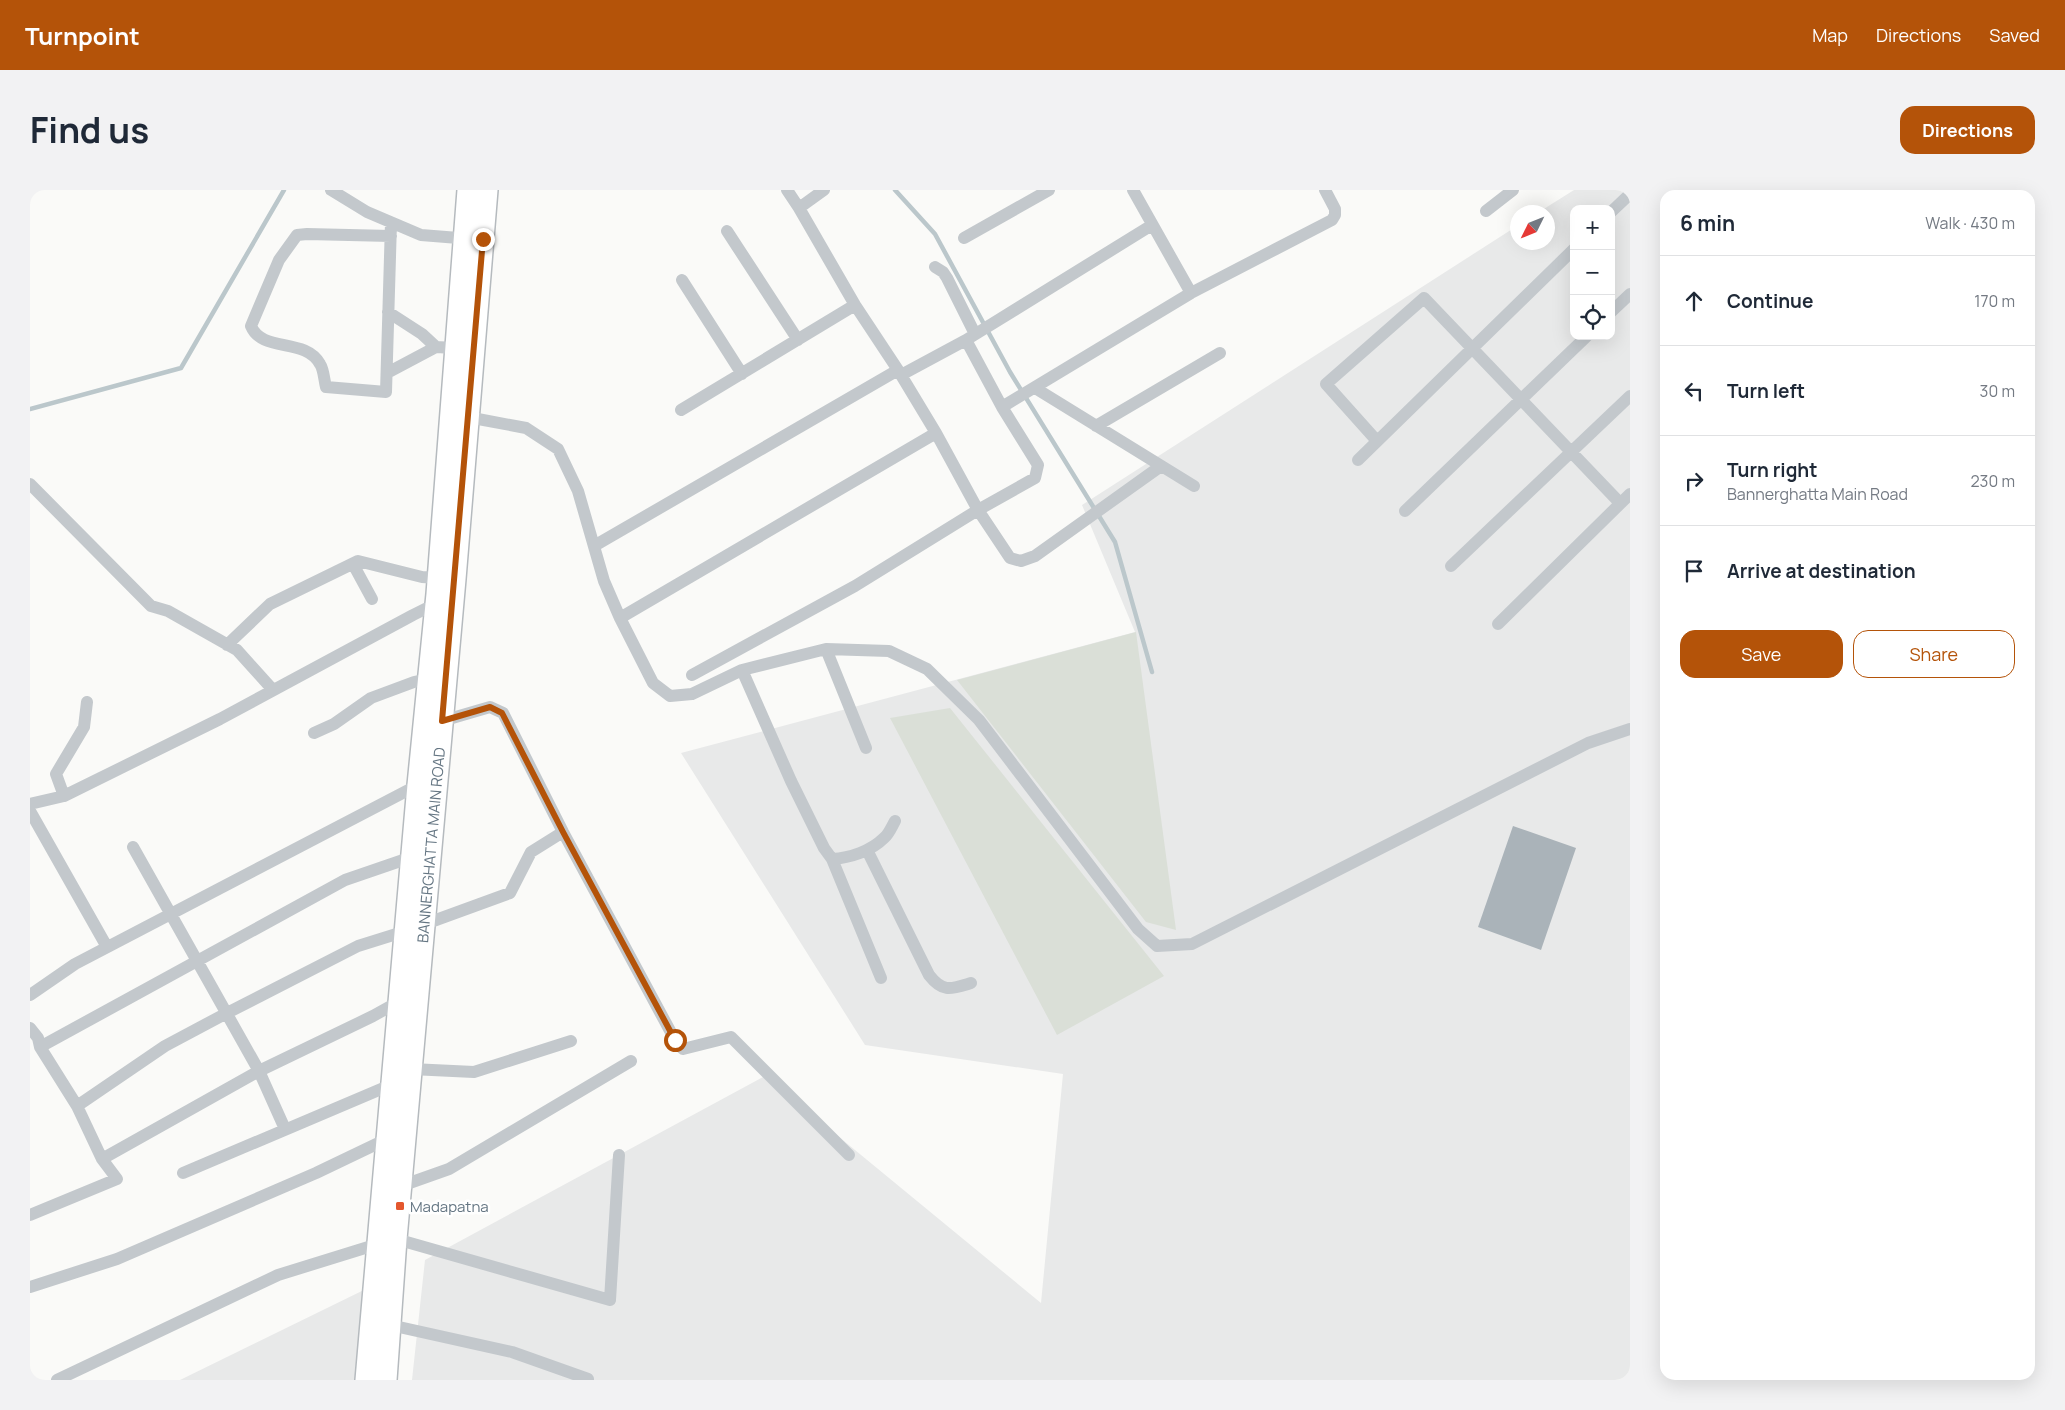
<!DOCTYPE html>
<meta charset="utf-8">
<style>
body{margin:0;font-family:Manrope,sans-serif;background:#f2f2f3;color:#1f2937}
.controls{position:absolute;right:15px;top:15px;display:grid;overflow:hidden;border-radius:10px;box-shadow:0 5px 20px #0002}
.controls button{width:45px;height:45px;display:grid;place-items:center;padding:0;border:0;border-bottom:1px solid #e0e1e3;background:#fff;color:#1f2937;font:25px sans-serif}
.compass{position:absolute;left:1480px;top:15px;width:45px;height:45px;border-radius:50%;background:#fff;box-shadow:0 5px 20px #0002;rotate:227deg}
.stop{position:absolute;width:15px;height:15px;margin:-11px;border:4px solid #b45309;border-radius:50%;background:#fff}
.stop.end{background:#b45309;border-color:#fff;box-shadow:0 1px 5px #0008}
.list{margin:0;padding:0;list-style:none}
h2{display:flex;justify-content:space-between;align-items:center;height:65px;margin:0;padding:0 20px;font-size:21px}
h2 small{font-size:16px;font-weight:400;color:#747a83}
.list li{display:grid;grid-template-columns:32px 1fr auto;gap:15px;align-items:center;box-sizing:border-box;height:90px;padding:0 20px;border-top:1px solid #e0e1e3}
.list b{display:block;font-size:19px;white-space:nowrap}
.list p{margin:0;font-size:16px;white-space:nowrap;color:#747a83}
.list em{font-size:16px;font-style:normal;color:#747a83}
.actions{display:flex;gap:10px;padding:15px 20px}
.actions a{flex:1;padding:11px 0;border:1px solid #b45309;border-radius:15px;text-align:center;font-size:18px;color:#b45309}
.actions .main{background:#b45309;color:#fff}
.icon{flex:none;width:28px;height:28px;fill:none;stroke:currentColor;stroke-width:2;stroke-linecap:round;stroke-linejoin:round}
.map{position:relative;flex:none;width:1600px;height:1190px;overflow:hidden;border-radius:15px}
header{display:flex;align-items:center;gap:30px;box-sizing:border-box;height:70px;padding:0 25px;background:#b45309;color:#fff}
header strong{font-size:24px}
nav{display:flex;gap:28px;margin-inline-start:auto;font-size:18px}
.intro{display:flex;align-items:center;justify-content:space-between;box-sizing:border-box;height:120px;padding:0 30px}
h1{margin:0;font-size:35px}
.button{padding:12px 22px;border-radius:15px;background:#b45309;color:#fff;font-size:18px;font-weight:700}
main{display:flex;gap:30px;padding:0 30px}
aside{flex:1;background:#fff;border-radius:15px;box-shadow:0 5px 20px #0002}
.map>svg:first-child{display:block}
.built{fill:#e8e9e9;fill-rule:evenodd}
.green{fill:#dadfd7}
.lines{fill:none;stroke-linecap:round;stroke-linejoin:round}
.stream{stroke:#bbc7cb;stroke-width:4.5}
.building{fill:#aab3b9}
.primary-casing{stroke:#b5babe;stroke-width:24}
.minor{stroke:#c3c8cc;stroke-width:12}
.primary{stroke:#fff;stroke-width:21}
.route{stroke:#b45309;stroke-width:6}
.poi-dot{fill:#e4572e;stroke:#fff;stroke-width:2}
.labels{text-anchor:middle;dominant-baseline:central;stroke-width:5;stroke-linejoin:round;paint-order:stroke}
.street-label{font-size:15px;fill:#657683;stroke:#fff}
.poi-label{font-size:15px;fill:#657683;stroke:#fff;text-anchor:start}
</style>
<header>
<strong>Turnpoint</strong>
<nav><a>Map</a><a>Directions</a><a>Saved</a></nav>
</header>
<div class="intro"><h1>Find us</h1><a class="button">Directions</a></div>
<main>
<div class="map">
<svg width="1600" height="1190" viewBox="0 0 1600 1190">
<rect width="100%" height="100%" fill="#fafaf8"/>
<path class="built" d="M1544 0H1600V1190H382L395 1070 735 886 1011 1113 1033 884 835 855 651 563 1105 442 1052 315 1487 36 1488 52H1518V22H1509ZM1544 19H1581V146H1544Z
M340 1097 331 1190H150Z"/>
<path class="green" d="M1106 442 1146 740 1116 732 927 490Z
M920 518 1134 786 1027 845 860 528Z"/>
<g class="lines">
<path class="stream" d="M865 0 905 44 980 182 1085 352 1122 482
M0 219 151 178 254 0"/>
</g>
<path class="building" d="M1483 636 1546 658 1511 760 1448 737Z"/>
<g class="lines">
<g class="primary-casing">
<path id="primary" d="M336 1190 388 595 407 404 438 0
M356 1190 366 1049 425 389 457 0"/>
</g>
<path class="minor" d="M301 0 337 22 391 45 441 49
M757 0 769 18
M794 0 769 18 825 115 868 180 906 243 948 320 980 368 991 371 1005 366 1131 276
M1103 0 1161 103
M1456 21 1483 0
M1581 22 1600 4
M697 41 768 150
M361 46 277 44 267 45 249 70 221 136C232 163 275 147 290 174 294 180 294 190 296 197L356 202 361 33
M934 48 1019 0
M905 77 913 82 917 88 945 144
M652 90 712 184
M358 122 392 144 406 157
M1581 122 1600 104
M936 150 1122 35
M357 183 406 157 424 158
M1005 198 1164 296
M972 217 1161 103 1302 30 1305 25V19L1295 0
M651 220 825 115
M432 226 496 238 528 259 548 301 574 391 590 428 623 493 640 506 662 504 712 480 796 459 859 461 897 479 949 530 1108 739 1127 756 1162 754 1558 553 1600 539
M1066 236 1190 163
M1347 251 1296 194 1394 108 1590 313
M1328 270 1544 59
M0 294 121 416 138 421 207 460 243 500
M1375 321 1557 146
M564 356 868 180
M323 374 342 409
M1421 376 1600 206
M590 428 906 243
M1468 434 1600 304
M197 455 240 414 328 371 392 387 408 388
M796 459 836 558
M712 480 761 591 794 658 802 669C820 668 841 661 854 648 859 644 862 636 865 631
M662 485 825 396 948 320 1005 288 1008 275 972 217 936 150 871 185
M412 531 460 517 473 523 533 642 645 850 653 859 701 847 819 965
M284 543 304 534 341 508 384 492 398 489
M34 606 26 584 54 537 57 512
M0 614 34 606 190 529 383 425 395 419 410 417
M0 621 77 757
M103 657 229 881 343 826 370 811
M837 660 899 785C913 803 921 799 941 793
M802 669 851 788
M395 734 480 703 501 662 533 642
M0 805 45 774 388 595
M0 838 8 848 10 857 47 916 72 969 87 989 0 1025
M10 857 315 690 382 667
M381 879 444 882 541 851
M47 916 135 856 197 823 328 756 376 741
M72 969 229 881 255 939
M153 983 363 894
M371 996 419 979 601 871
M366 1049 580 1110 589 965
M0 1097 87 1069 286 983 357 949
M360 1135 482 1162 558 1189
M27 1190 248 1085 348 1054"/>
<use href="#primary" class="primary"/>
</g>
<g class="lines">
<path class="route" d="M453 49 412 531 460 517 472 523 533 642 645 850"/>
</g>
<rect class="poi-dot" x="365" y="1011" width="10" height="10" rx="2.5"/>
<g class="labels">
<g class="street-label">
<text transform="translate(401 655) rotate(-85)">BANNERGHATTA MAIN ROAD</text>
</g>
<g class="poi-label">
<text x="380" y="1016">Madapatna</text>
</g>
</g>
</svg>
<div class="controls">
<button>+</button>
<button>−</button>
<button><svg class="icon" aria-label="locate" viewBox="0 0 24 24"><circle cx="12" cy="12" r="6"/><path d="M12 2v4M12 18v4M2 12h4M18 12h4"/></svg></button>
</div>
<svg class="compass" viewBox="-18 -18 36 36"><path d="M0-13l5 13h-10z" fill="#e53935"/><path d="M0 13l5-13h-10z" fill="#747a83"/></svg>
<div class="stop" style="left:645px;top:850px"></div>
<div class="stop end" style="left:453px;top:49px"></div>
</div>
<aside>
<h2>6 min<small>Walk · 430 m</small></h2>
<ul class="list">
<li><svg class="icon" aria-label="ahead" viewBox="0 0 24 24"><path d="M12 20V5M6 11l6-6 6 6"/></svg><div><b>Continue</b></div><em>170 m</em></li>
<li><svg class="icon" aria-label="left" viewBox="0 0 24 24"><path d="M17 20v-9H6M10 6l-5 5 5 5"/></svg><div><b>Turn left</b></div><em>30 m</em></li>
<li><svg class="icon" aria-label="right" viewBox="0 0 24 24"><path d="M7 20v-9h11M14 6l5 5-5 5"/></svg><div><b>Turn right</b><p>Bannerghatta Main Road</p></div><em>230 m</em></li>
<li><svg class="icon" aria-label="arrive" viewBox="0 0 24 24"><path d="M6 21V4h12l-3 4 3 4H6"/></svg><div><b>Arrive at destination</b></div></li>
</ul>
<div class="actions"><a class="main">Save</a><a>Share</a></div>
</aside>
</main>
